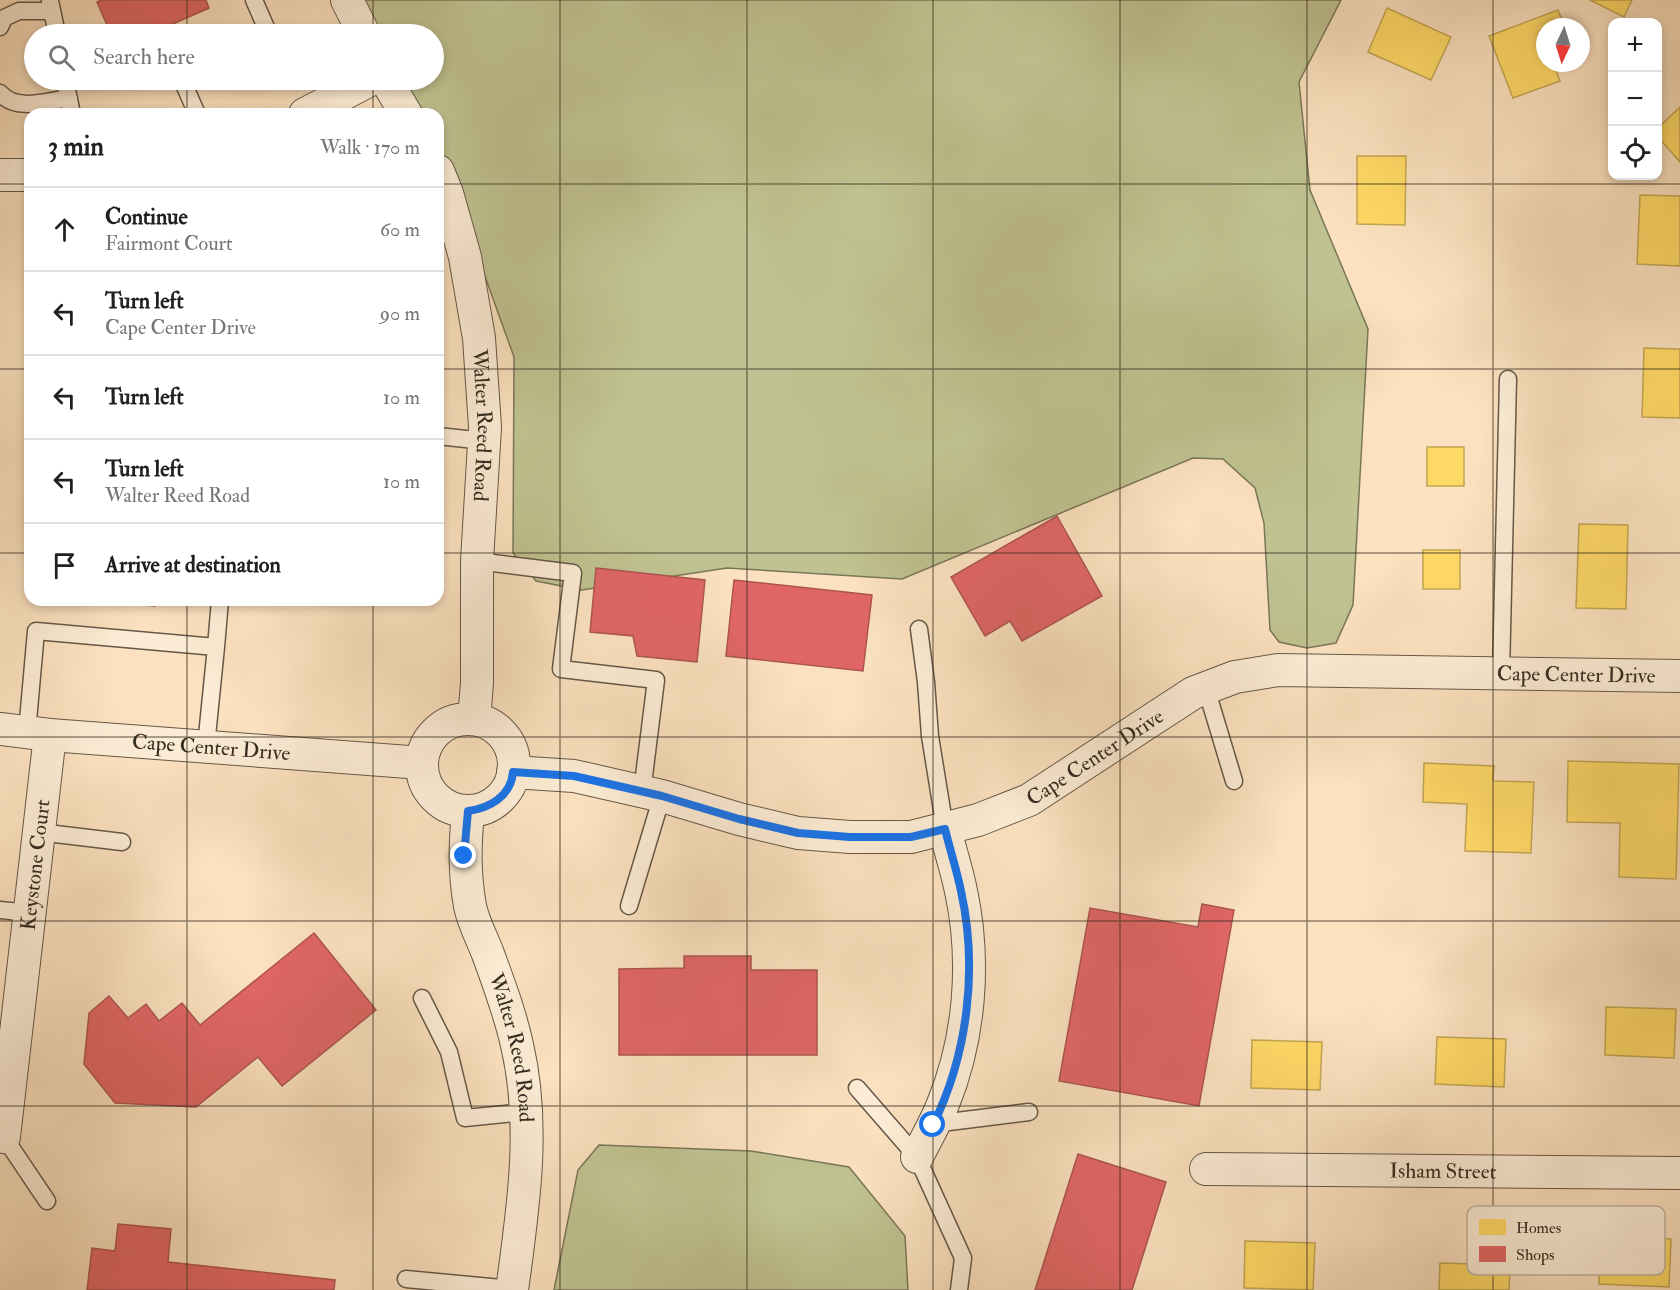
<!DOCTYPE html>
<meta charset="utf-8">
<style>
body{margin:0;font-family:"IM FELL Double Pica",serif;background:#f6f6f6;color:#202124}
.controls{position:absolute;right:18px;top:18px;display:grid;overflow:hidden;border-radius:12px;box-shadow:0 3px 9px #0003}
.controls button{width:54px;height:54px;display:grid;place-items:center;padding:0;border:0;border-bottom:2px solid #e0e0e0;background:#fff;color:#202124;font:30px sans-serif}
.compass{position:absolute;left:1536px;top:18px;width:54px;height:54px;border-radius:50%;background:#fff;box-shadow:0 3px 9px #0003;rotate:184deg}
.stop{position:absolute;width:18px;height:18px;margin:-14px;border:4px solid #1a73e8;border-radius:50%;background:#fff}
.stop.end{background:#1a73e8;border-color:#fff;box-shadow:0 2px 6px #0008}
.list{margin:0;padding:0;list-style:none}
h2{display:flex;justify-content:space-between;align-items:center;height:78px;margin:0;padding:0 24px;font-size:26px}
h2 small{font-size:20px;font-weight:400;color:#757577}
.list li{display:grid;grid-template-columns:39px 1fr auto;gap:18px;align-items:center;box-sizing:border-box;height:84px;padding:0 24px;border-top:2px solid #e0e0e0}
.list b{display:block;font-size:22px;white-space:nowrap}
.list p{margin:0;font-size:20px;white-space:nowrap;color:#757577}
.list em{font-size:20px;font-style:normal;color:#757577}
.icon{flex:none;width:33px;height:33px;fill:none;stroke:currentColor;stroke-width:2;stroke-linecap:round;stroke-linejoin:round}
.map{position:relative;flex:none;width:1680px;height:1290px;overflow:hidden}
.search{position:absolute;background:#fff;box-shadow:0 3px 9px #0003;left:24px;top:24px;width:420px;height:66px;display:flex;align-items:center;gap:15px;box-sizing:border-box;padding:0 21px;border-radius:33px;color:#757577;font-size:22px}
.panel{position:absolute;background:#fff;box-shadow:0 3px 9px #0003;left:24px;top:108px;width:420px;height:498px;border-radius:18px}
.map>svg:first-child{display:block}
.green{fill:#c0c291;stroke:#7a7658;stroke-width:1.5}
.homes{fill:#ffd966;stroke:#c2a551;stroke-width:1.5}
.shops{fill:#e06666;stroke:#ac5451;stroke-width:1.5}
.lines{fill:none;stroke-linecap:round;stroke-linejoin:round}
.service-casing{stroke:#665848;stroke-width:19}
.minor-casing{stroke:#665848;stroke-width:34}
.service{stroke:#fcecd5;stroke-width:16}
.minor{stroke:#fcecd5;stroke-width:32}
.route{stroke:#1a73e8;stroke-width:8}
.grid{fill:none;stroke:#342b20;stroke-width:1.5;stroke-opacity:0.55}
.labels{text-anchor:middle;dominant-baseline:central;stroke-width:6;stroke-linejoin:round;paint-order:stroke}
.street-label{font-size:21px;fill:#342b20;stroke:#fcecd5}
.key{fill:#fcecd5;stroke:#c0b29f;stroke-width:1.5}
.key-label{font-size:16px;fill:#342b20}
</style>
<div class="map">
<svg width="1680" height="1290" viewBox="0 0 1680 1290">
<rect width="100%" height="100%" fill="#fbe1bf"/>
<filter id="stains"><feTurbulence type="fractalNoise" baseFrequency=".00333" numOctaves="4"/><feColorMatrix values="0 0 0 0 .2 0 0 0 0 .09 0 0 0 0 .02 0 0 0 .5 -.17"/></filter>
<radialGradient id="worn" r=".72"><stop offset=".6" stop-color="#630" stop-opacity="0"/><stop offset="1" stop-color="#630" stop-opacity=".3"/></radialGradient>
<path class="green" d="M363 0H1341L1299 82 1310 190 1368 329 1353 605 1336 643 1307 648 1279 642 1270 630 1264 523 1255 488 1223 459 1193 458 902 579 727 568 582 590 536 581 513 553 514 357 438 146V114H421L403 80H434V34H380Z
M599 1145 751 1151 849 1167 905 1236 908 1290H554L578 1170Z"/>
<path class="homes" d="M1590 0H1632L1624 17Z
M1387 8 1451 37 1431 80 1368 52Z
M1558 10 1565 27H1545V63H1553L1560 81 1513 98 1489 36Z
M1680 107V162L1658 137V128Z
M1357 156H1406L1405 225 1357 224Z
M1640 195 1680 196V266L1637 264Z
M1644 348 1680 349V418L1642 417Z
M1427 447H1464V486H1427Z
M1579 524 1628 525 1626 609 1576 608Z
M1423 550H1460V589H1423Z
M1568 761 1679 764 1676 879 1619 877 1620 823 1567 822Z
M1424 763 1494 766 1493 781 1534 782 1531 853 1465 851 1467 804 1423 802Z
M1606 1007 1676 1009 1674 1058 1605 1055Z
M1437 1037 1506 1039 1504 1087 1435 1084Z
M1252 1040 1322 1042 1320 1090 1251 1088Z
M1601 1236 1671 1239 1669 1287 1599 1284Z
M1245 1241 1315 1243 1313 1290 1244 1288Z
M1440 1263 1510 1265 1509 1290H1439Z"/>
<path class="shops" d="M101 0H206L209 8 150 34H111L97 2Z
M1057 516 1102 596 1022 641 1010 621 985 636 951 577Z
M596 568 705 580 697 662 637 656 633 636 590 632Z
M734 580 872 595 863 671 726 656Z
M123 600H156L155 606 122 603Z
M1202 904 1234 910 1199 1106 1059 1081 1090 908 1198 927Z
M314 933 376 1010 282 1086 258 1057 196 1107 115 1103 84 1064 89 1013 109 996 128 1018 146 1004 159 1021 182 1003 200 1025Z
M684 956H751V970H817V1055H619V969L684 968Z
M1078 1154 1166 1182 1132 1290H1035Z
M118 1224 171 1229 168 1262 335 1280 334 1290H87L92 1248 115 1251Z"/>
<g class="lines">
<g class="service-casing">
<path id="service" d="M254 0 268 32 263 34
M50 1 57 34
M0 27 4 18 19 11H52
M65 80 72 114
M182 80 197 114
M0 93C16 112 47 101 69 98
M438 436 484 441
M477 561 573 573 561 669 656 680 642 792
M919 629 926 682 930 736 945 829
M1501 673 1508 379
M1206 688 1234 781
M27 732 36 631 216 647 220 600
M206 746 216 647
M39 832 122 842
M629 906 662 796
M0 910 30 913
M422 998 449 1052 465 1118 526 1112
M857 1088 917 1157 963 1258 959 1290
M933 1124 1029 1112
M0 1142 4 1137 47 1201
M406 1279 512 1289"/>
</g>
<g class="minor-casing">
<g id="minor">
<path d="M347 0 364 34"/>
<path d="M386 80 406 114"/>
<path d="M305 114 370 80"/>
<path id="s1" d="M438 171 447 193 465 257 479 338 485 427 477 561V683L474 719"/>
<path d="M0 175H30"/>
<circle cx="468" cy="765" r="46"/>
<path id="s2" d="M0 729 50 735 422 763"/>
<path id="s3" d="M513 772 574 776 662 796 739 819 798 833 850 837H911L978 820 1029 800 1193 693 1235 677 1278 670 1680 676"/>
<path id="s4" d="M468 811C465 845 464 872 470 906 473 922 482 938 488 954 499 984 510 1013 517 1045 536 1126 523 1209 512 1290"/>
<path id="s5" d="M4 1137 50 735"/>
<path d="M917 1157C926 1139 936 1122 943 1104 970 1038 976 961 961 891 957 871 950 850 945 829"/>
<path id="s6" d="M1206 1169 1680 1173"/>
</g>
</g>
<use href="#service" class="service"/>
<use href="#minor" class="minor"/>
</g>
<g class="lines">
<path class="route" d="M464 856 468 811C490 808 511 796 513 772L574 776 662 796 739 819 798 833 850 837H911L945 829C950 850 957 871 961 891 978 968 968 1054 933 1125"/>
</g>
<path class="grid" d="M187 0V34M373 0V34M560 0V1290M747 0V1290M933 0V1290M1120 0V1290M1307 0V1290M1493 0V1290M187 80V114M373 80V114M0 184H30M438 184H1680M0 369H30M438 369H1680M0 553H30M438 553H1680M187 600V1290M373 600V1290M0 737H1680M0 921H1680M0 1106H1680"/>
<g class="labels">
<g class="street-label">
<text stroke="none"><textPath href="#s1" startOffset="260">Walter Reed Road</textPath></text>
<text stroke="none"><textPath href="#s3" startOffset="1112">Cape Center Drive</textPath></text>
<text stroke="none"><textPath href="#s2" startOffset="212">Cape Center Drive</textPath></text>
<text stroke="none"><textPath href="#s3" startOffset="608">Cape Center Drive</textPath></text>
<text stroke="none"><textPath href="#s5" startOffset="274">Keystone Court</textPath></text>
<text stroke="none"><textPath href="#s4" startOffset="244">Walter Reed Road</textPath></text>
<text stroke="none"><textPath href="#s6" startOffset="237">Isham Street</textPath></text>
</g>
</g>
<rect x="1467" y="1206" width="198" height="69" rx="9" class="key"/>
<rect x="1479" y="1219" width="27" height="16" fill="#ffd966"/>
<rect x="1479" y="1246" width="27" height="16" fill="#e06666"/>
<g class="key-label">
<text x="1516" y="1233">Homes</text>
<text x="1516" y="1260">Shops</text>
</g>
<rect width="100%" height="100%" filter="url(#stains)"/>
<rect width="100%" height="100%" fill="url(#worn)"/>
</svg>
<div class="controls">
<button>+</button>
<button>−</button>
<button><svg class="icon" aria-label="locate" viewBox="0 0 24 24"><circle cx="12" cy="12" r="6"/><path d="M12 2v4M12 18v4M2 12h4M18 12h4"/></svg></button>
</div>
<svg class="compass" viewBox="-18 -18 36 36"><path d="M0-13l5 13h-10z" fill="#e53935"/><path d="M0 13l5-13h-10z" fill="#757577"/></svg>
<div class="stop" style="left:933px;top:1125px"></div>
<div class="stop end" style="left:464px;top:856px"></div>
<div class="search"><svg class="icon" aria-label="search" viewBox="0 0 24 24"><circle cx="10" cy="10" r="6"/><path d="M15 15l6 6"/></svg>Search here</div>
<section class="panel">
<h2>3 min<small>Walk · 170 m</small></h2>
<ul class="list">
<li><svg class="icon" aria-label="ahead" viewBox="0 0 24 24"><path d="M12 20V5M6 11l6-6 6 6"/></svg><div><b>Continue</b><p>Fairmont Court</p></div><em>60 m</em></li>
<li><svg class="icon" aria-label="left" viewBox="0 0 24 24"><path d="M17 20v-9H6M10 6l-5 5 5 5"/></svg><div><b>Turn left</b><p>Cape Center Drive</p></div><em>90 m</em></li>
<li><svg class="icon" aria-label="left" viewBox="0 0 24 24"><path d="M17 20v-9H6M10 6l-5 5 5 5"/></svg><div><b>Turn left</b></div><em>10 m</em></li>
<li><svg class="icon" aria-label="left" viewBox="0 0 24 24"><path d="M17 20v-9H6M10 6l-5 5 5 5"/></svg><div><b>Turn left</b><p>Walter Reed Road</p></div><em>10 m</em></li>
<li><svg class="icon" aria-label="arrive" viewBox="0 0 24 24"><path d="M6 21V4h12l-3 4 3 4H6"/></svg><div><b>Arrive at destination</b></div></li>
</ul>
</section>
</div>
